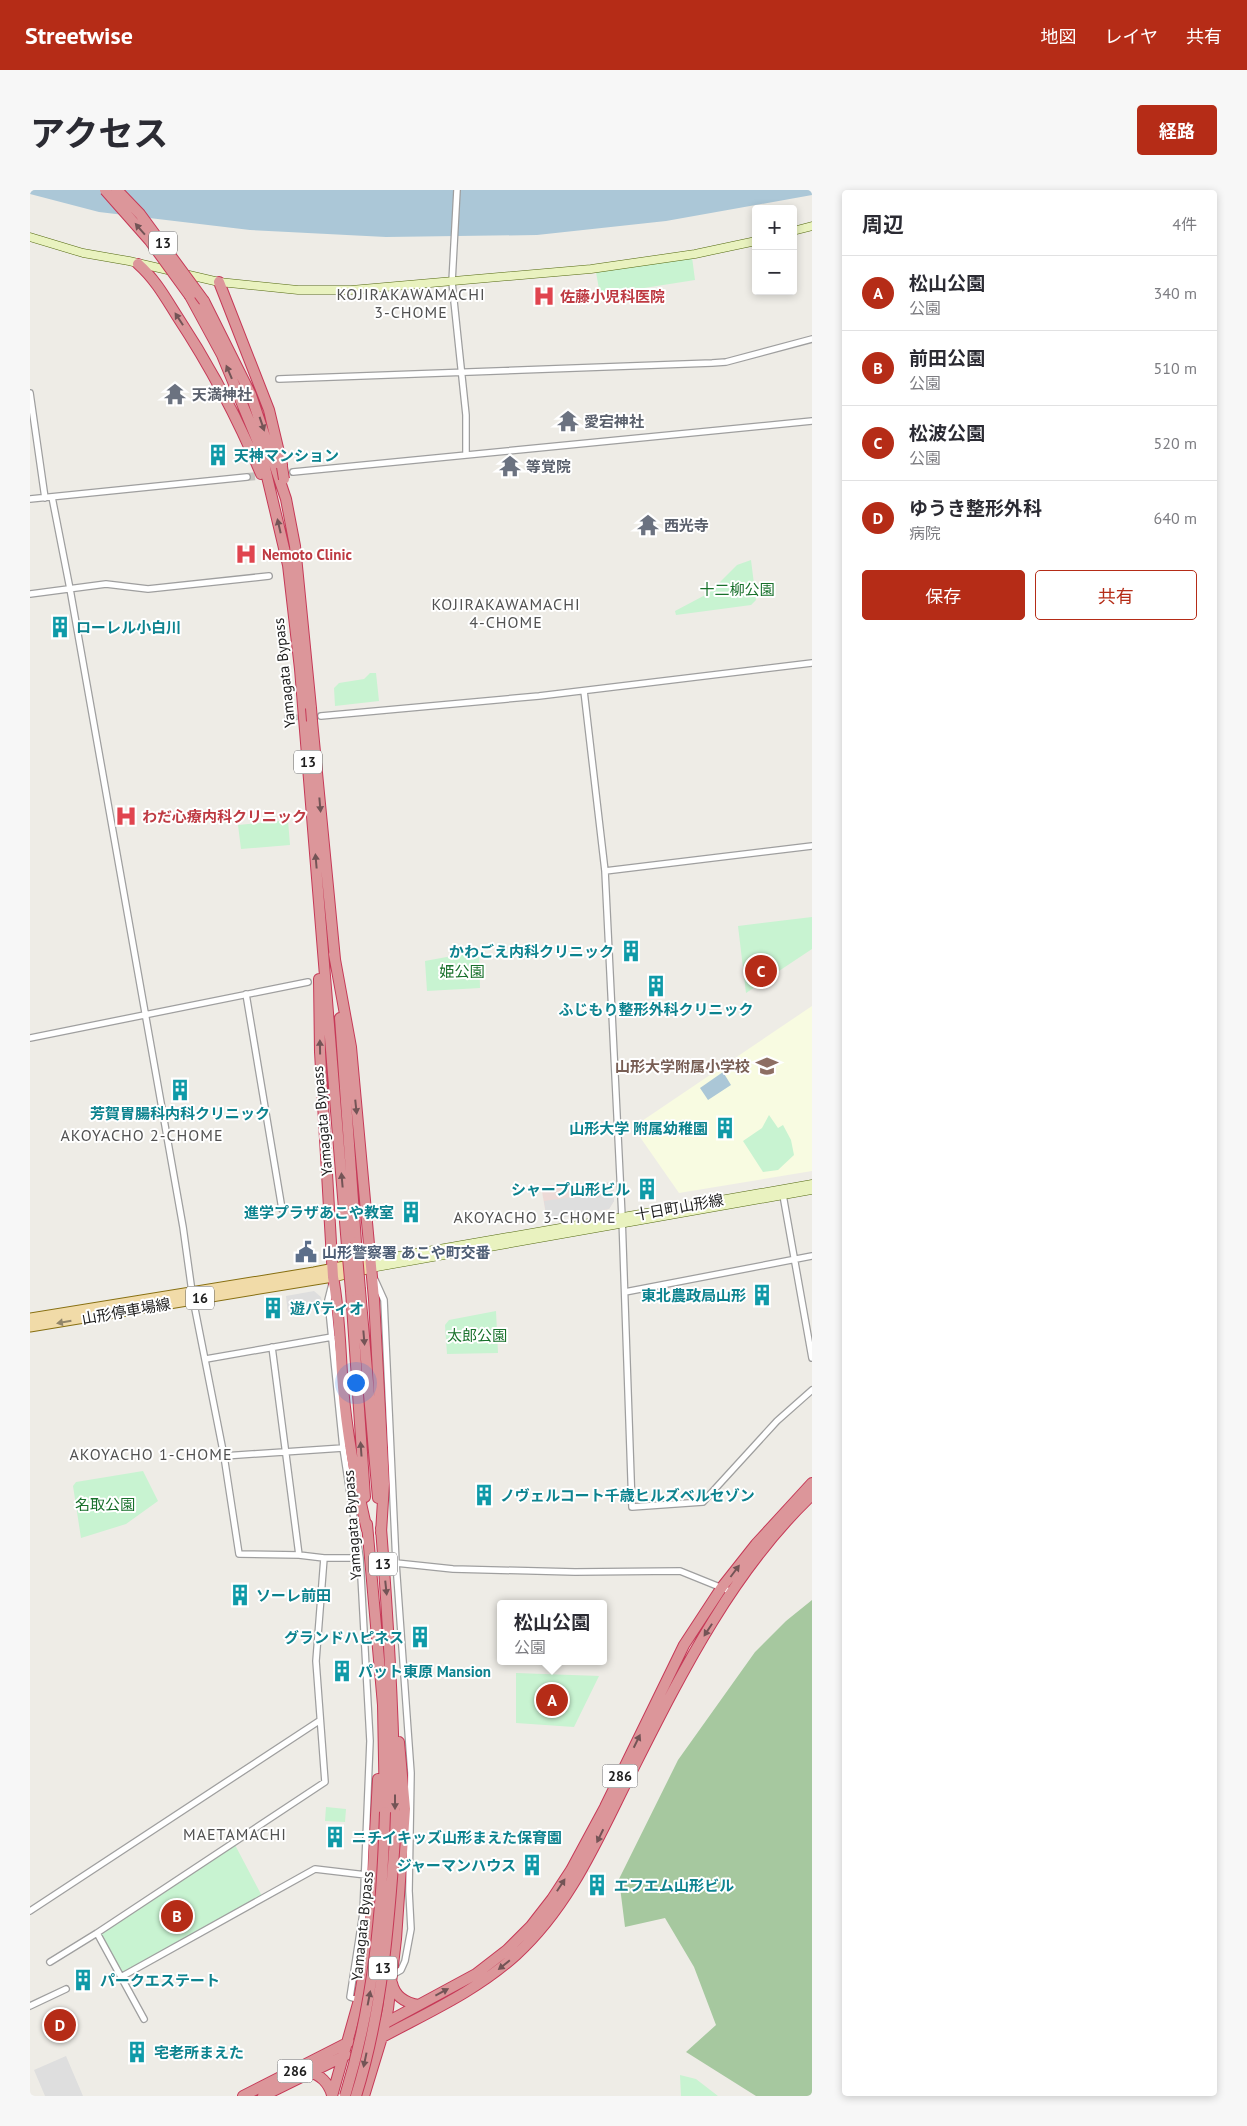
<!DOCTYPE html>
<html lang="ja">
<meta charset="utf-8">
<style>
body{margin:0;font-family:"PT Sans","Noto Sans JP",sans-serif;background:#f7f7f7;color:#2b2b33}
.controls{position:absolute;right:15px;top:15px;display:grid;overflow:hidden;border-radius:5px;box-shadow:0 2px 8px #0003}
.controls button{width:45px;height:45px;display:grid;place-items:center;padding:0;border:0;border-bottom:1px solid #e1e1e2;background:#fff;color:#2b2b33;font:25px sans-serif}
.you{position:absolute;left:325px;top:1192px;width:18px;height:18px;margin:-12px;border:4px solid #fff;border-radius:50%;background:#1a73e8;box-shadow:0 0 0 8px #1a73e833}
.badge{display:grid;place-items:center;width:32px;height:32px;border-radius:50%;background:#b52c17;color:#fff;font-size:16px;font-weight:700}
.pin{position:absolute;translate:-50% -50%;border:2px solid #fff;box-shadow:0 1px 5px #0006}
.popup{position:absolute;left:467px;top:1410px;width:110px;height:65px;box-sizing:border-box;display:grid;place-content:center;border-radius:5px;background:#fff;filter:drop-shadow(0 1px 4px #0005);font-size:16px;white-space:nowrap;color:#7c7c81}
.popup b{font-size:19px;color:#2b2b33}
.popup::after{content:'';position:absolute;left:50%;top:100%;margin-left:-10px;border:10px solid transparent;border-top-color:#fff}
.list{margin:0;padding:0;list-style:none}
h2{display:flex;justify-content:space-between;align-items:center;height:65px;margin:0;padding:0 20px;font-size:21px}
h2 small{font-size:16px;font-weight:400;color:#7c7c81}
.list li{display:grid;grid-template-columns:32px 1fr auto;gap:15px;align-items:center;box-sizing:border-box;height:75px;padding:0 20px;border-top:1px solid #e1e1e2}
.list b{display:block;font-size:19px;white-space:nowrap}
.list p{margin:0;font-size:16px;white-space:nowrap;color:#7c7c81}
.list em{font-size:16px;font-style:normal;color:#7c7c81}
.actions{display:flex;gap:10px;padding:15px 20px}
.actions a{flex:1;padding:11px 0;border:1px solid #b52c17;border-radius:5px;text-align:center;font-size:18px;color:#b52c17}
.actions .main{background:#b52c17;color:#fff}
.map{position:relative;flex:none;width:782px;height:1906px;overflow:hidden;border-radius:5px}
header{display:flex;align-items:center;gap:30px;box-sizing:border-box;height:70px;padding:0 25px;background:#b52c17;color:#fff}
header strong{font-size:24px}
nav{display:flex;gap:28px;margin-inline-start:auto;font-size:18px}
.intro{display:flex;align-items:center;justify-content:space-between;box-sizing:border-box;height:120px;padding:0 30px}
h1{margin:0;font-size:35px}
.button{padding:12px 22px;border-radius:5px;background:#b52c17;color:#fff;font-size:18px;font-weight:700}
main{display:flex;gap:30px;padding:0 30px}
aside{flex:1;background:#fff;border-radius:5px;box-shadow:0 2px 8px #0003}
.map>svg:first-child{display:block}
.commercial{fill:#eddad7}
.education{fill:#f8fbe1}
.forest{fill:#a6c89f}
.park{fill:#c8f3d1}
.parking{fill:#dedede}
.water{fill:#abc7d7}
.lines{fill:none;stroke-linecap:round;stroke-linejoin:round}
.street-tunnel{stroke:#c4c3be;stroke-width:5.5;stroke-dasharray:5.5 3;stroke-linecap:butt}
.secondary-tunnel{stroke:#c4c3be;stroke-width:8;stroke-dasharray:8 4;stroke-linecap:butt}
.street-casing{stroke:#9f9f9f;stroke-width:8}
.secondary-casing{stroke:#546912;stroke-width:9}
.primary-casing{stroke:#876f11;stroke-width:11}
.highway-casing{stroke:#c63957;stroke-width:12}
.street{stroke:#fff;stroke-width:5.5}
.secondary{stroke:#e9f2bf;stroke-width:8}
.primary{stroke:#f1dba8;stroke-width:9}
.highway{stroke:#dc969a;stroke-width:10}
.highway-bridge-casing{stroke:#c63957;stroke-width:12;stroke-linecap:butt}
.highway-bridge{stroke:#dc969a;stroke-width:10}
.oneway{fill:#735456}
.oneway2{fill:#92866a}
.labels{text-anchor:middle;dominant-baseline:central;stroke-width:4;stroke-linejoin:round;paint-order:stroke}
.shield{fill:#fff;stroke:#626262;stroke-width:1}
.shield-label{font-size:14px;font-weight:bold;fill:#1e1e1e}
.health-label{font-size:15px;font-weight:bold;fill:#be3a42;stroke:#fff;text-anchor:start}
.worship-label{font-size:15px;font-weight:bold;fill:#5b616d;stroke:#fff;text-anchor:start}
.culture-label{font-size:15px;font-weight:bold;fill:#0d838f;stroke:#fff;text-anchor:start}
.park-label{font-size:15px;fill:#18702b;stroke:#fff}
.street-label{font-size:15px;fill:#1e1e1e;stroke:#fff}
.education-label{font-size:15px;font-weight:bold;fill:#785e54;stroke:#fff;text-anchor:end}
.service-label{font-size:15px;font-weight:bold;fill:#4e5e75;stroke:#fff;text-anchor:start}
.neighbourhood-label{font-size:16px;letter-spacing:1px;fill:#515151;stroke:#fff}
</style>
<header>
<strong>Streetwise</strong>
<nav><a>地図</a><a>レイヤ</a><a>共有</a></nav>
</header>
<div class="intro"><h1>アクセス</h1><a class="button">経路</a></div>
<main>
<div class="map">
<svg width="782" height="1906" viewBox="0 0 782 1906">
<rect width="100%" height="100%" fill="#eeece6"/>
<path class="commercial" d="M584 992V1011L579 1019 517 1030 511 996Z"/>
<path class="education" d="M782 816V981L649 1003 603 937Z"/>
<path class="forest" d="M782 1410V1906H726L656 1862 686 1835 664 1777 635 1728 595 1737 589 1689 648 1570 725 1462 756 1431Z"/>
<path class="park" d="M662 67 665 90 570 105 566 82Z
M721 370 726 410 721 415 646 425 645 421 679 403 707 375Z
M340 483H346L349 511 305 516 304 498 309 493 334 489Z
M258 630 260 655 211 659 208 635Z
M782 727V759L716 803 708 736Z
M449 761 450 798 397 801 395 771Z
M739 925 748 938 753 935 761 950 764 965 748 980 733 982 713 951 732 938Z
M466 1121 468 1163 417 1164 415 1135 419 1130Z
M113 1281 128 1311 96 1334 51 1348 43 1296 46 1292Z
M486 1483 569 1486 544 1537 486 1533Z
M296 1617 316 1619 315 1632 295 1631Z
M204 1653 233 1708 91 1787 67 1743Z
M650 1885 666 1889 688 1906H651Z"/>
<path class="parking" d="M584 992V1011L579 1019 517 1030 514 1011 548 1006 545 994Z
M284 1101 291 1107 293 1118 258 1124 256 1106Z
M36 1866 53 1906H15L4 1880Z"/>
<path class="water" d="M0 0H782V5L636 31 507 45 356 47 220 40 69 22 0 4Z
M693 882 701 895 678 910 670 898Z"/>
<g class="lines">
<path class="street-tunnel" d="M254 528 274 527"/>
<path class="secondary-tunnel" d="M217 287 236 285"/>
<g class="street-casing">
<path id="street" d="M427 0 422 92 436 225V265
M249 189 682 173 696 172 782 149
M0 203 15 308
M263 282 782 231
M22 307 40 399 153 1037 163 1109 194 1266 209 1364 269 1365 294 1368H330
M0 309 217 287
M0 404 76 394 118 399 239 386
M554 501 575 681 592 1027 602 1317 673 1312 747 1231 782 1200
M291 526 509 506 782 473
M575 681 782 656
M216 804 252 1019
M0 848 278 792
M753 1005 782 1168
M345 1090 354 1110 366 1373 381 1583 379 1701 381 1739 375 1771 371 1780 362 1785
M302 1094 298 1110 313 1258 330 1368 340 1551 333 1723 320 1807 329 1810
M595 1102 782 1066
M242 1157 269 1365
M176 1169 302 1147
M194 1266 313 1258
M366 1373 423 1379 545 1382 650 1381 702 1402
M0 1721 289 1531
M67 1743 114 1829
M20 1772 67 1743 295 1592 286 1471 294 1368
M91 1787 285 1679 336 1685
M0 1816 36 1799"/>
</g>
<g class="secondary-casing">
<path id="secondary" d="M763 41 782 36
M0 47 53 63 99 71 189 92 268 100H321L561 79 665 64 726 51
M340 1071 782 994
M341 1078 782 1000"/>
</g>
<g class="primary-casing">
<path id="primary" d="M0 1128 284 1082 340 1071
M0 1137 303 1087 341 1078"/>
</g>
<g class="highway-casing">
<path id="highway" d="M108 74C125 89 135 107 147 126 180 176 208 229 231 284
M189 92 239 220 252 275
M160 106 192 165 230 257 258 375 270 479 317 1056
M174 111 221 205 256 309 265 356 281 518
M282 531 305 769
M304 764 321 857 344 1109 354 1294 351 1343
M289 789 290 862 303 1087C310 1123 310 1160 313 1197 317 1245 326 1293 337 1340
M310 828 326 1052
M330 1100 348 1308
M321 1101 335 1307
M337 1334 353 1515 355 1622
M351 1338C359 1441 365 1545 365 1648
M362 1793C365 1807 376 1813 389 1815
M348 1837 446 1784 477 1760 501 1736 522 1709 541 1680 575 1617 654 1455 692 1397 726 1354 782 1293
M345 1851C394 1824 444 1803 486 1765 541 1715 569 1646 602 1581 651 1484 702 1381 782 1305
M278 1883C290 1883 299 1894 302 1905
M213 1906 319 1852
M233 1906 316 1865
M302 1906 329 1810 339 1752 348 1589
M334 1906 352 1847 358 1819 366 1749 375 1619 369 1552"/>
</g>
<use href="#street" class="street"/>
<use href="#secondary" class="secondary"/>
<use href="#primary" class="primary"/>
<use href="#highway" class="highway"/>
<g class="highway-bridge-casing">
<path id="highway-bridge" d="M75 0 120 51 160 106
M87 0 110 24 174 111
M252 277 254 289
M281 518 282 531
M326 1052 330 1100
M317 1056 321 1101
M315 1906C344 1811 352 1721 355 1622
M326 1906C352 1823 359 1735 365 1648"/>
</g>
<use href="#highway-bridge" class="highway-bridge"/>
</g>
<defs><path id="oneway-solid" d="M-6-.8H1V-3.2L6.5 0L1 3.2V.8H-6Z" transform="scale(1.25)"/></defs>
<g class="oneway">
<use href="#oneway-solid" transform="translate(110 39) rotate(-131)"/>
<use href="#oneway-solid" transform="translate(149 129) rotate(-123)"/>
<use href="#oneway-solid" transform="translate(199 182) rotate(-113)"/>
<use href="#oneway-solid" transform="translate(232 234) rotate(71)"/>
<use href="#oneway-solid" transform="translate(249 336) rotate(-103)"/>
<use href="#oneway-solid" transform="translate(290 615) rotate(85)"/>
<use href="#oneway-solid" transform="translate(286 671) rotate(-95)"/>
<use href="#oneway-solid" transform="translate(290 857) rotate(-91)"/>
<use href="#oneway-solid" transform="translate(326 917) rotate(84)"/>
<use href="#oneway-solid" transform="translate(312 990) rotate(-95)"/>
<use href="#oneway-solid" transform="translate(334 1148) rotate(85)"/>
<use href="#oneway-solid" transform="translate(331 1259) rotate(-94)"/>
<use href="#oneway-solid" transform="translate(705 1381) rotate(-53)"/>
<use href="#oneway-solid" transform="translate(356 1398) rotate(84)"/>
<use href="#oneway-solid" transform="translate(678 1440) rotate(123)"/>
<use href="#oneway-solid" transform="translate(607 1551) rotate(-64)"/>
<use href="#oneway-solid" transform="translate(365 1612) rotate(90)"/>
<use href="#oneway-solid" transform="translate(570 1646) rotate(116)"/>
<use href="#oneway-solid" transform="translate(531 1695) rotate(-57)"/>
<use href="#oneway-solid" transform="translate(474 1775) rotate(141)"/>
<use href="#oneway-solid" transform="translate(412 1802) rotate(-28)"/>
<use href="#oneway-solid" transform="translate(339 1808) rotate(-79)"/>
<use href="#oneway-solid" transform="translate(335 1870) rotate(102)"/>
</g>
<use class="oneway2" href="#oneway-solid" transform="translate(34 1132) rotate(170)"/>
<defs>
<g id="hospital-bare" transform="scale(1.725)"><path d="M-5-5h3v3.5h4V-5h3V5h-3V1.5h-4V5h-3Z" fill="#e0444e" stroke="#fff" stroke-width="2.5" paint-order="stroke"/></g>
<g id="temple-bare" transform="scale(1.725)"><path d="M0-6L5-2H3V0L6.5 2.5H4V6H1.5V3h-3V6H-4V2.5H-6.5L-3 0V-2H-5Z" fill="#6b7280" stroke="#fff" stroke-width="2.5" paint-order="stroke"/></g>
<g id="building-bare" transform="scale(1.725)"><path d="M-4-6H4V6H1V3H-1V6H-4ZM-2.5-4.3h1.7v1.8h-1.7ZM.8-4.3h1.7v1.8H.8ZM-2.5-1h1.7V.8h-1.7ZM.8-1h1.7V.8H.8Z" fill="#0f9aa8" stroke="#fff" stroke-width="2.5" paint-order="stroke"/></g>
<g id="school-bare" transform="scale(1.725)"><path d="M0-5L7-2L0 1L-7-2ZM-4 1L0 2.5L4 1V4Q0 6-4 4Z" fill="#8d6e63" stroke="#fff" stroke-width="2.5" paint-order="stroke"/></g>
<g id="civic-bare" transform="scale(1.725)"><path d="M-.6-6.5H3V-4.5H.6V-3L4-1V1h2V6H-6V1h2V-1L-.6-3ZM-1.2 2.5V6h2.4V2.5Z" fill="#5c6f8a" stroke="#fff" stroke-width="2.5" paint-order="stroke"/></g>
</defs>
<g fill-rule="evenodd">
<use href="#hospital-bare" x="514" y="106"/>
<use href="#temple-bare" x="145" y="204"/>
<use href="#temple-bare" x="538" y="231"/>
<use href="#building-bare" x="188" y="265"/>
<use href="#temple-bare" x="480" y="276"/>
<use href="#temple-bare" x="618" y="335"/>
<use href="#hospital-bare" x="216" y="364"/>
<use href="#building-bare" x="30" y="437"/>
<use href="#hospital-bare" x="96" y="626"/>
<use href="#building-bare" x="601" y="761"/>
<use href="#building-bare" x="626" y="796"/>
<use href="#school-bare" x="737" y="876"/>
<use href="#building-bare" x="150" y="900"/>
<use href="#building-bare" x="695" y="938"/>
<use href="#building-bare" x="617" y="999"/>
<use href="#building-bare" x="381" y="1022"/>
<use href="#civic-bare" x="276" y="1062"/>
<use href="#building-bare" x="732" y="1105"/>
<use href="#building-bare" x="243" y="1118"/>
<use href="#building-bare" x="454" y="1305"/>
<use href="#building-bare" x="210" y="1405"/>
<use href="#building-bare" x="390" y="1447"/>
<use href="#building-bare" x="312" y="1481"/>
<use href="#building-bare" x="305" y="1647"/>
<use href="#building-bare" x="502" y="1675"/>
<use href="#building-bare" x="567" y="1695"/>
<use href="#building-bare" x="53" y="1790"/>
<use href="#building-bare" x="107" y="1862"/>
</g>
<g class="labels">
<g class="shield">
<rect x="119" y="41.5" width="28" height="23" rx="4"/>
<rect x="264" y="560.5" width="28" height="23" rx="4"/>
<rect x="156" y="1096.5" width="28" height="23" rx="4"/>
<rect x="339" y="1362.5" width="28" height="23" rx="4"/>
<rect x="572.5" y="1574.5" width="35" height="23" rx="4"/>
<rect x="339" y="1766.5" width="28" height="23" rx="4"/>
<rect x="247.5" y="1869.5" width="35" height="23" rx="4"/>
</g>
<g class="shield-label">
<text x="133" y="53">13</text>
<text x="278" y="572">13</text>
<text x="170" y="1108">16</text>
<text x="353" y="1374">13</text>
<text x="590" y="1586">286</text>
<text x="353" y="1778">13</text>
<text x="265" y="1881">286</text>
</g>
<g class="health-label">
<text x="530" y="106">佐藤小児科医院</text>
<text x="232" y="364">Nemoto Clinic</text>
<text x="112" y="626">わだ心療内科クリニック</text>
</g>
<g class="worship-label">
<text x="162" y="204">天満神社</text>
<text x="554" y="231">愛宕神社</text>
<text x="496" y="276">等覚院</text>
<text x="634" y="335">西光寺</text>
</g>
<g class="culture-label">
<text x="204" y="265">天神マンション</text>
<text x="46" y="437">ローレル小白川</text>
<text x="584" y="761" text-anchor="end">かわごえ内科クリニック</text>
<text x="626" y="819" text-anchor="middle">ふじもり整形外科クリニック</text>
<text x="150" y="923" text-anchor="middle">芳賀胃腸科内科クリニック</text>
<text x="678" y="938" text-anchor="end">山形大学 附属幼稚園</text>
<text x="600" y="999" text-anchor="end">シャープ山形ビル</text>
<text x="364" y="1022" text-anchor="end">進学プラザあこや教室</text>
<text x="716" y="1105" text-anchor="end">東北農政局山形</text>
<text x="260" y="1118">遊パティオ</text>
<text x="470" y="1305">ノヴェルコート千歳ヒルズベルセゾン</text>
<text x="226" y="1405">ソーレ前田</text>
<text x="374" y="1447" text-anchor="end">グランドハピネス</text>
<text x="328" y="1481">パット東原 Mansion</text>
<text x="322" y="1647">ニチイキッズ山形まえた保育園</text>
<text x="486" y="1675" text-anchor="end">ジャーマンハウス</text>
<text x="584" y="1695">エフエム山形ビル</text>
<text x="70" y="1790">パークエステート</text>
<text x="124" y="1862">宅老所まえた</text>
</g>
<g class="park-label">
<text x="707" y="399">十二柳公園</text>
<text x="432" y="781">姫公園</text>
<text x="447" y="1145">太郎公園</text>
<text x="75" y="1314">名取公園</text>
</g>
<g class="street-label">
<text transform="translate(254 483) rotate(-96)">Yamagata Bypass</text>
<text transform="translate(292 931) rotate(-95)">Yamagata Bypass</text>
<text transform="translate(649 1017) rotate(-10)">十日町山形線</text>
<text transform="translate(96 1121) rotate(-10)">山形停車場線</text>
<text transform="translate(322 1335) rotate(-94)">Yamagata Bypass</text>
<text transform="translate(332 1736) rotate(-84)">Yamagata Bypass</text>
</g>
<g class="education-label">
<text x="720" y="876">山形大学附属小学校</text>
</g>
<g class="service-label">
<text x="292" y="1062">山形警察署 あこや町交番</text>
</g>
<g class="neighbourhood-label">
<text x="381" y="104">KOJIRAKAWAMACHI<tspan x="381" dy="18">3-CHOME</tspan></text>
<text x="476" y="414">KOJIRAKAWAMACHI<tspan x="476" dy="18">4-CHOME</tspan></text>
<text x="112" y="945">AKOYACHO 2-CHOME</text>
<text x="505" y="1027">AKOYACHO 3-CHOME</text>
<text x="121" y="1264">AKOYACHO 1-CHOME</text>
<text x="205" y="1644">MAETAMACHI</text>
</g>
</g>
</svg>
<div class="controls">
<button>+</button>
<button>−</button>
</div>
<div class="you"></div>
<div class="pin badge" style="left:522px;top:1510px">A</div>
<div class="popup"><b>松山公園</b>公園</div>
<div class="pin badge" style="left:147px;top:1726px">B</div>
<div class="pin badge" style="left:731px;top:781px">C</div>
<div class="pin badge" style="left:30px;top:1835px">D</div>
</div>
<aside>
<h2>周辺<small>4件</small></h2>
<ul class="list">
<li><span class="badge">A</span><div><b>松山公園</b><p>公園</p></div><em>340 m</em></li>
<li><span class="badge">B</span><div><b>前田公園</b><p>公園</p></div><em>510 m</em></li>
<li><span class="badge">C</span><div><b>松波公園</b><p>公園</p></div><em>520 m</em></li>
<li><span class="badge">D</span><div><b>ゆうき整形外科</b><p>病院</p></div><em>640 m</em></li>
</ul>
<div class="actions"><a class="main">保存</a><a>共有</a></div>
</aside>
</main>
